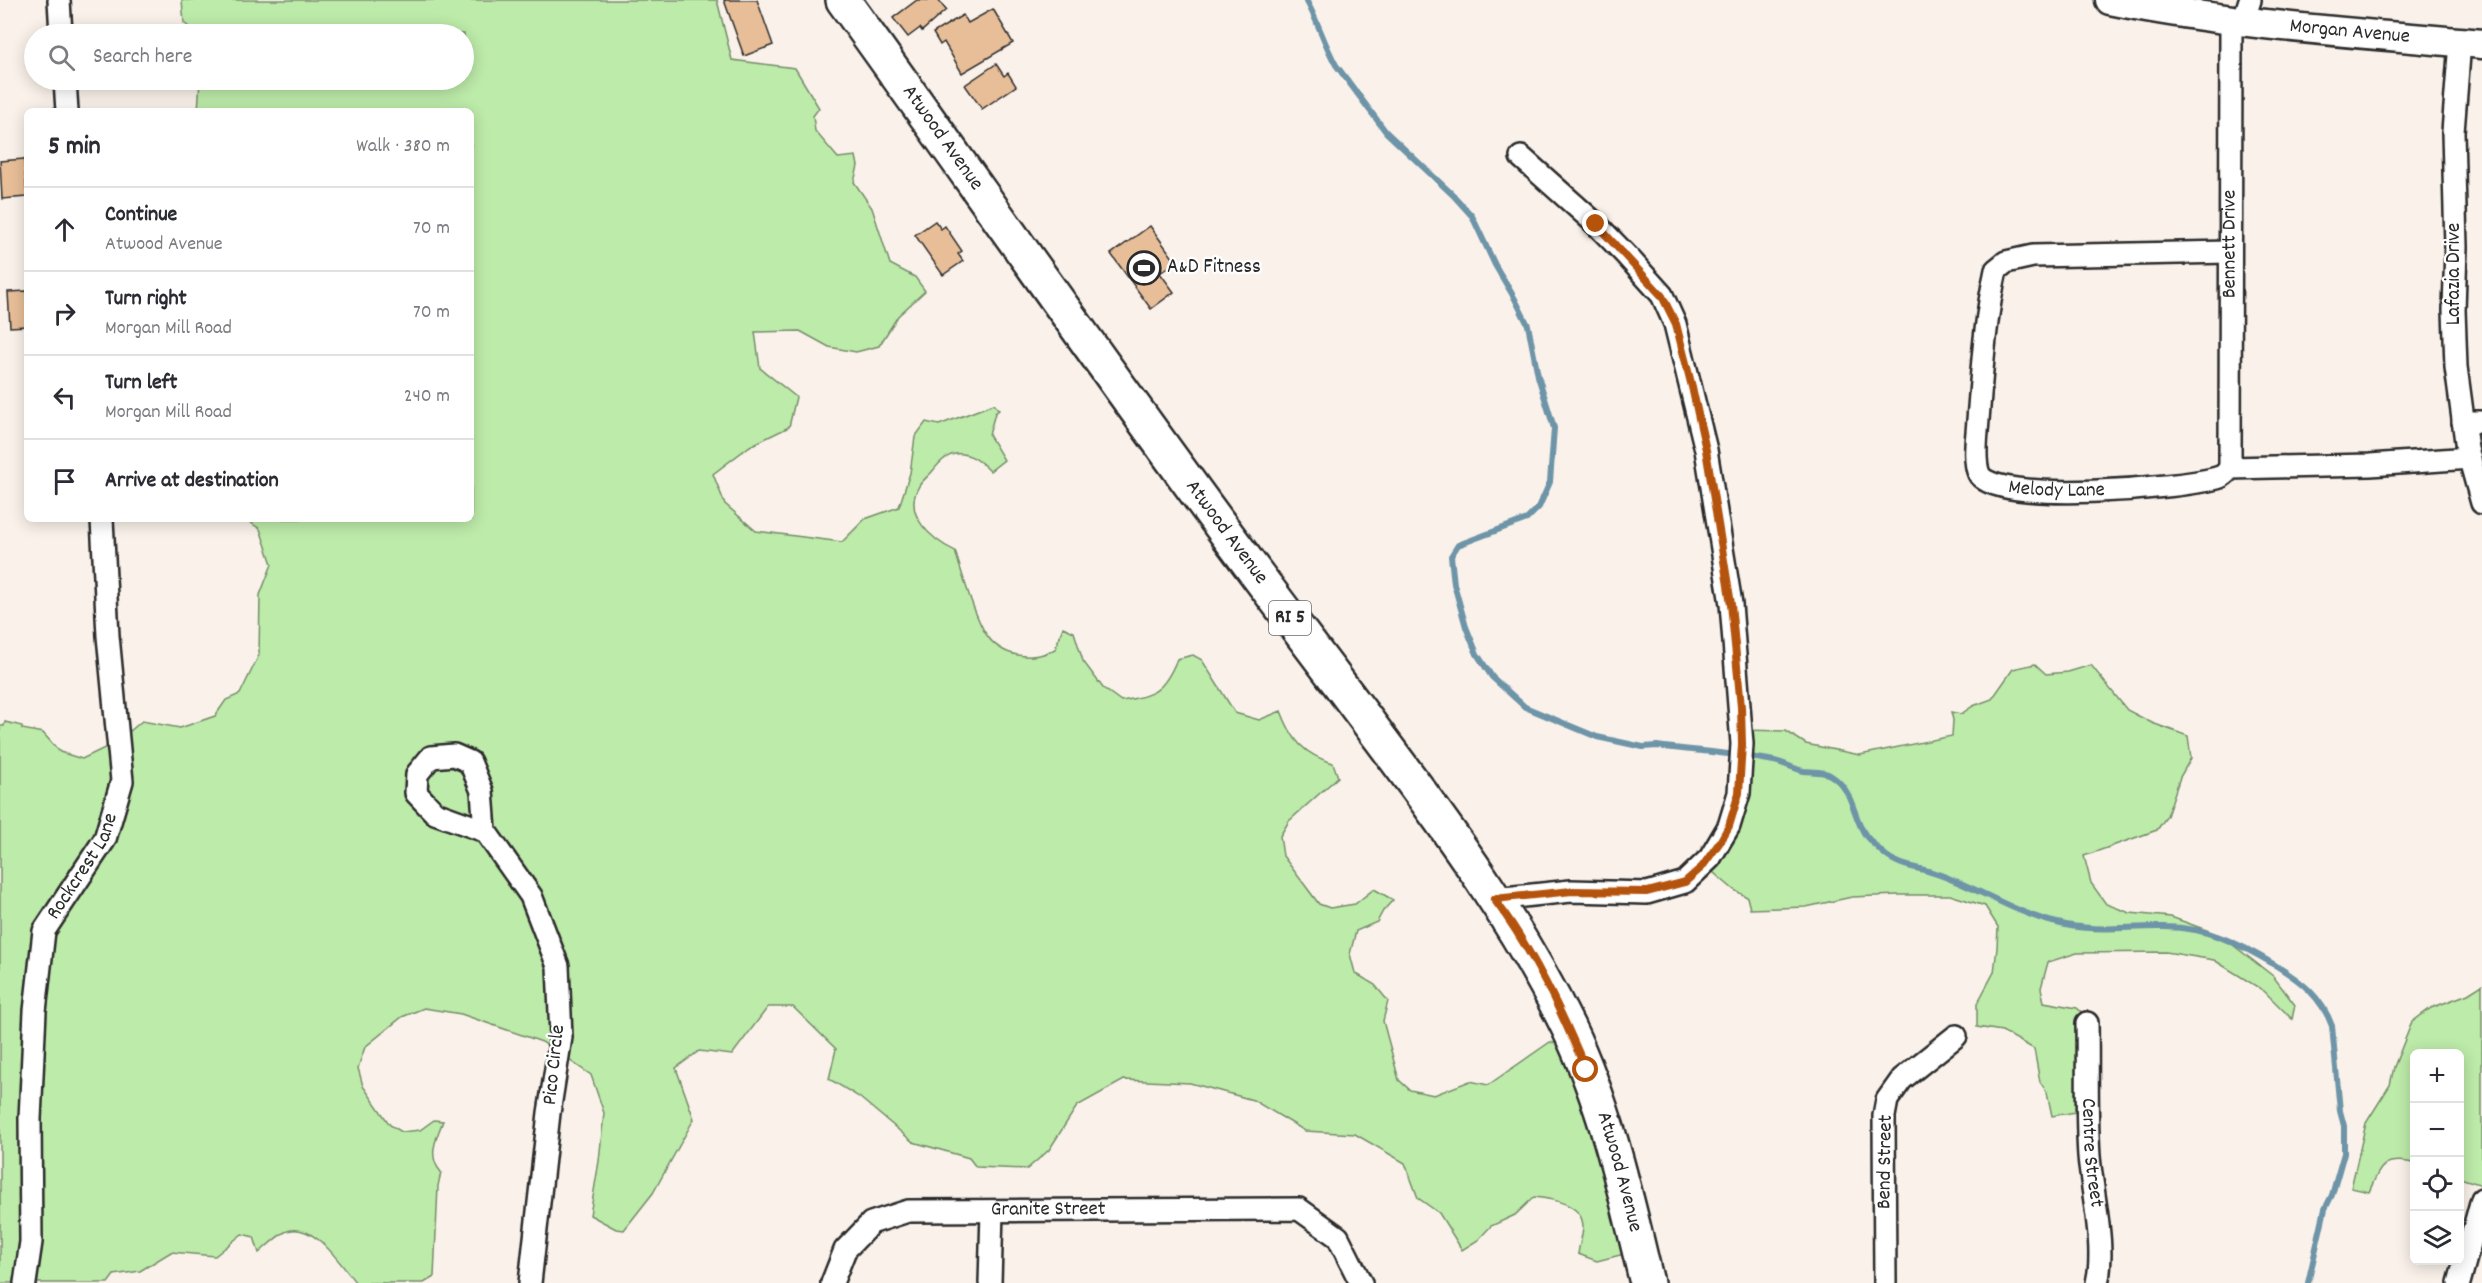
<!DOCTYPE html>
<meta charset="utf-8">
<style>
body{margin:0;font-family:Dekko,sans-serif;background:#f2f2f3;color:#2b2b33}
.controls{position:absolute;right:18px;bottom:18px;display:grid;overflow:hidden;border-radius:9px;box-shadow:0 3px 15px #0003}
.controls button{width:54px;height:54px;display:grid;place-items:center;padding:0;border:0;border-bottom:2px solid #e1e1e2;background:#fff;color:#2b2b33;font:30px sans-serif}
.stop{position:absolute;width:18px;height:18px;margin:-14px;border:4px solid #b45309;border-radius:50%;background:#fff}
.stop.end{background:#b45309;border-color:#fff;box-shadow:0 2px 6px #0008}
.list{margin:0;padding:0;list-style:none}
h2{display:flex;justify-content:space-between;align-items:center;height:78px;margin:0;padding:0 24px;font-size:26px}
h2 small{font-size:20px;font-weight:400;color:#7c7c81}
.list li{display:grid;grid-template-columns:39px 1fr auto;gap:18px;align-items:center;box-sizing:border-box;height:84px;padding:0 24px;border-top:2px solid #e1e1e2}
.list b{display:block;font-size:22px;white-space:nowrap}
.list p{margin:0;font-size:20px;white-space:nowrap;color:#7c7c81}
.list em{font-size:20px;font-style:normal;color:#7c7c81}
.icon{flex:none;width:33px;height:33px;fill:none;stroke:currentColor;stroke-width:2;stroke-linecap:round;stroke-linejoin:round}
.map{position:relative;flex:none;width:2482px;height:1283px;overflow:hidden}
.search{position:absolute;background:#fff;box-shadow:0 3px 15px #0003;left:24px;top:24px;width:450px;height:66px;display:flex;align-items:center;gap:15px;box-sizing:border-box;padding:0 21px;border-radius:33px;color:#7c7c81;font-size:22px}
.panel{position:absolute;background:#fff;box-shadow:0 3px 15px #0003;left:24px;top:108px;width:450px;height:414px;border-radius:9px}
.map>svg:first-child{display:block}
.green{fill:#bdeba9;stroke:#748b6a;stroke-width:1.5}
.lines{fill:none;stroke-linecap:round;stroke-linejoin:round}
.stream{stroke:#6e94a8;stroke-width:6}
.building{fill:#e8be98;stroke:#2b2b2b;stroke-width:1.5}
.street-casing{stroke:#2b2b2b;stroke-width:26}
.secondary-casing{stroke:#2b2b2b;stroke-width:33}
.primary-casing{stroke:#2b2b2b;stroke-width:38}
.street{stroke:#fff;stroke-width:21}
.secondary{stroke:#fff;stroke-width:28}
.primary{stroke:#fff;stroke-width:33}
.route{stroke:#b45309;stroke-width:8}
.labels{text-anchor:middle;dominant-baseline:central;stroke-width:4.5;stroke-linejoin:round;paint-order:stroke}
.shield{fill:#fff;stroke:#6b6b6b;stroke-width:1.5}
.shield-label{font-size:20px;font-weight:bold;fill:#2b2b2b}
.street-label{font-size:21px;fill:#2b2b2b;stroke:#fff}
.poi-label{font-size:21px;fill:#2b2b2b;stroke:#fff;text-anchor:start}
</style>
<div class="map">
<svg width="2482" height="1283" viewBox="0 0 2482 1283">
<rect width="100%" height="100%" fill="#faf2ea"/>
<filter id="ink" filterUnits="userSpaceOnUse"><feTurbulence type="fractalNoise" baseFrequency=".0167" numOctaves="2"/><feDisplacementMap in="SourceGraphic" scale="12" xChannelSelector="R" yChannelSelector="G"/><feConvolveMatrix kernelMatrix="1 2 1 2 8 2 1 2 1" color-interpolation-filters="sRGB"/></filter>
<g filter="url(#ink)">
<path class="green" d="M182 0H717L732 60 795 68 819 108 813 116 815 131 838 158 856 156 858 166 854 182 872 208 890 264 915 277 925 291 898 316 879 346 856 352 829 347 800 331 755 332 760 368 796 397 789 427 750 446 713 474 725 504 756 531 842 542 865 519 899 507 910 473 915 437 926 422 939 425 994 404 999 410 995 413 989 435 1004 460 990 471C981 462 970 452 955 454 944 456 937 466 930 474 926 478 920 483 918 488 903 516 933 540 955 551 962 573 974 616 986 634 1001 657 1032 662 1055 649L1063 627 1074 632 1083 661 1103 688 1121 701C1154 696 1164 691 1177 659L1193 655 1202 660 1235 713 1259 720 1281 711C1292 740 1303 754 1333 763L1338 777 1289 821 1280 836 1283 856 1319 904 1330 908 1355 904 1374 889 1393 900 1383 911 1377 922 1356 931 1350 954 1355 973 1375 985 1388 1001 1383 1021 1399 1080 1410 1090 1434 1095 1470 1081 1488 1085 1550 1042 1577 1048 1636 1251 1597 1261 1578 1254C1579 1245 1583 1234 1583 1226 1582 1203 1551 1199 1534 1197L1515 1215 1491 1226 1478 1240 1462 1250 1439 1213 1418 1198 1405 1163 1355 1134 1305 1131 1253 1100 1190 1083 1124 1080 1077 1106 1049 1150 1027 1169 976 1167 969 1158 913 1142 859 1097 829 1079 836 1049 793 1007H768L732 1055 699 1051 676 1068 694 1119 653 1193 624 1230 616 1229 590 1215 599 1161 604 1113 591 1075 542 1042 461 1014 424 1008 402 1017 365 1047 358 1068 363 1086 390 1125 402 1132 420 1130 434 1120 443 1121C436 1138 427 1157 441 1172L438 1186 434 1277 424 1283H356C341 1265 313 1219 285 1232 276 1237 267 1246 259 1253L254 1237 242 1234 215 1256 171 1252 140 1271 114 1275 108 1283H0V726H4L5 722 22 726V729L43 733 60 752 82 759 117 742 142 721 180 728 215 716 226 700 240 694 259 655 260 595 272 564 260 529 245 519H471V111H198L200 80H464V34H197L184 23Z
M2035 664 2046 674 2068 672 2091 665 2127 710 2152 723 2188 736 2191 758 2180 777 2167 816 2157 830 2084 856 2091 883 2106 904 2130 913 2171 917 2220 935 2273 976 2295 1005 2292 1019 2264 991 2214 960 2166 952 2077 953 2048 962 2041 988 2044 1002 2077 1008 2087 1017 2088 1110 2052 1116 2047 1092 2040 1082 2034 1049 2002 1031 1977 1027V1004L1994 972 1997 948 1998 927 1985 906 1950 895H1898L1852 897 1806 907 1750 909 1747 897 1734 890 1707 867 1729 828 1743 730 1786 731 1806 744 1860 755 1952 736 1953 720 1951 712 1961 714 1973 706 1992 699 2013 669Z
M2482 985V1185L2460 1178V1054H2414V1163C2383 1157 2381 1165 2369 1192L2351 1188 2366 1123 2390 1085 2394 1067 2412 1022 2431 1008 2468 994Z"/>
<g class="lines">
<path class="stream" d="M1306 0C1318 21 1324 44 1336 65L1386 132 1453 195 1472 216 1495 265 1515 299 1528 325 1538 376 1554 428 1550 482 1539 507 1527 519 1458 545 1451 556 1454 584 1466 627 1477 654 1492 677 1525 707 1597 737 1643 747 1657 746C1695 751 1736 753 1774 761 1784 763 1794 769 1804 771 1812 772 1824 771 1830 775 1854 789 1852 816 1866 836 1871 842 1877 847 1882 852 1894 864 1912 867 1928 871 1973 884 2010 912 2057 923 2095 933 2128 926 2165 927 2207 927 2240 944 2275 965 2301 981 2321 996 2332 1026L2340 1111 2344 1126V1153L2332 1195 2325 1209 2308 1283"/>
</g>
<path class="building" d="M724 0H757L773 45 744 56Z
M917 0H938L946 10 922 31 920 28 908 37 893 18Z
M993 9 1013 43 962 73 944 42 940 45 933 33 963 15 968 23Z
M996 64 1004 76 1008 73 1016 86 982 109 965 85Z
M24 159 27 197 2 199 0 161Z
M935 221 941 229 945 226 962 251 958 254 963 261 943 275 915 235Z
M1150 226 1176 262 1160 273 1174 292 1151 309 1111 254Z
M27 291V326L10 327 8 292Z"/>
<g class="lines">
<g class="street-casing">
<g id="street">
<path d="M59 0 61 34"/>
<path d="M2243 22 2250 0"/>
<path d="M2460 42 2453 132 2456 247 2454 310 2456 367 2467 449 2482 503"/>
<path d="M65 80 67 111"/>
<path id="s1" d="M2230 252 2033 256 2006 262 1996 270C1985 319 1982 370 1978 420 1977 436 1973 460 1979 474 1993 505 2188 488 2220 477 2225 475 2227 472 2230 468L2370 465 2470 458"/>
<path d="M2463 422H2482"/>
<path id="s2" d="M2230 468 2231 20"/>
<path d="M485 831 435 813 416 793 417 774 431 757 454 755 470 762 482 791 485 831 531 896 558 966 561 1037 549 1113 530 1283"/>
<path d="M1494 899 1571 891 1647 893 1685 882 1710 858 1729 826 1739 793 1742 744 1731 604 1706 450 1675 324 1662 295 1626 255 1596 224 1521 157"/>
<path id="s3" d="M2087 1023C2088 1067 2086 1112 2089 1156 2092 1193 2106 1247 2097 1283"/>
<path id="s4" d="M25 1283 31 1242 30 1119 35 1011 44 931 105 839 122 781 108 636 102 519"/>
<path id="s5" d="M832 1283 845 1250 871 1223 908 1211 1299 1209 1338 1237 1361 1283"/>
<path d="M990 1283 992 1211"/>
<path d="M1885 1283 1884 1116 1887 1100 1902 1079 1956 1036"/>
<path d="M2459 1283 2482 1199"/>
</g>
</g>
<g class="secondary-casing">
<g id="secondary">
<path id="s6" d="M2110 0C2232 25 2357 33 2482 44"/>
</g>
</g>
<g class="primary-casing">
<g id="primary">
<path id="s7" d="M843 0C958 160 1071 321 1187 480 1250 567 1316 652 1380 738 1449 830 1517 923 1568 1027 1607 1108 1626 1196 1647 1283"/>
</g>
</g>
<use href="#street" class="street"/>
<use href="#secondary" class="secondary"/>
<use href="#primary" class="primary"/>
</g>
</g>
<g class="lines" filter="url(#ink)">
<path class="route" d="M1586 1070C1561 1011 1533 950 1494 899L1572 891 1647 892 1685 882 1702 867 1720 842 1729 826 1739 793 1742 744 1741 707 1731 604 1706 450 1692 387 1676 324 1662 296 1596 224"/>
</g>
<defs>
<g id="stadium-ring" transform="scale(1.725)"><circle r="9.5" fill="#fff" stroke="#2b2b2b" stroke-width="1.5"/><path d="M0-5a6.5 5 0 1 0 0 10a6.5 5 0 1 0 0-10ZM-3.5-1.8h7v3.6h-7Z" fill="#2b2b2b"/></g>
</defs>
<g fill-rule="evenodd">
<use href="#stadium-ring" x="1144" y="268"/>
</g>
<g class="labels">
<rect class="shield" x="1269" y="601" width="42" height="34" rx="4.5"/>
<g class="shield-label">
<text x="1290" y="618">RI 5</text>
</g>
<g class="street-label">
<text stroke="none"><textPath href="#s6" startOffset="242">Morgan Avenue</textPath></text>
<text stroke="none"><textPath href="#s7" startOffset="170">Atwood Avenue</textPath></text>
<text stroke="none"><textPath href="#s2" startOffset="224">Bennett Drive</textPath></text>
<text transform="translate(2455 274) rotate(-90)">Lafazia Drive</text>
<text stroke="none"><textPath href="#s1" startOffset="525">Melody Lane</textPath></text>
<text stroke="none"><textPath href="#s7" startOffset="656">Atwood Avenue</textPath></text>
<text stroke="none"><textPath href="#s4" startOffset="429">Rockcrest Lane</textPath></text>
<text transform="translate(555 1065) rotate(-84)">Pico Circle</text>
<text stroke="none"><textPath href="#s3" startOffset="130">Centre Street</textPath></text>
<text transform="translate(1886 1162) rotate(-89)">Bend Street</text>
<text stroke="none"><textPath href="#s7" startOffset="1412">Atwood Avenue</textPath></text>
<text stroke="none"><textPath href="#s5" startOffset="252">Granite Street</textPath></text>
</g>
<g class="poi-label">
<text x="1167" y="268">A&amp;D Fitness</text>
</g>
</g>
</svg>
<div class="controls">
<button>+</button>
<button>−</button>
<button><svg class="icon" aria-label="locate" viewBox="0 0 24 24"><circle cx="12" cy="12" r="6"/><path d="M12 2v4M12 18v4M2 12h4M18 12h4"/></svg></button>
<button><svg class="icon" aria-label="layers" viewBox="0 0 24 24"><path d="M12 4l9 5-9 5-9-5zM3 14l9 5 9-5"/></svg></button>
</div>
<div class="stop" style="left:1586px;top:1070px"></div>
<div class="stop end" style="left:1596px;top:224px"></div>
<div class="search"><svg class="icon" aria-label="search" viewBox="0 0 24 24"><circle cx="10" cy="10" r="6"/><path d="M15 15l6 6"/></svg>Search here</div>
<section class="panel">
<h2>5 min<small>Walk · 380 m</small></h2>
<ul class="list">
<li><svg class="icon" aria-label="ahead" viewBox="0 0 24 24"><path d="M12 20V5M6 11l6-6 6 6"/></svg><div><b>Continue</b><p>Atwood Avenue</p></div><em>70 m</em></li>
<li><svg class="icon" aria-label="right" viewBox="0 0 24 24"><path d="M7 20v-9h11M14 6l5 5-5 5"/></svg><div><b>Turn right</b><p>Morgan Mill Road</p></div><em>70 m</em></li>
<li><svg class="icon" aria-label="left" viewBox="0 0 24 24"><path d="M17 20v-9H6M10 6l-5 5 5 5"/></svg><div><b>Turn left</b><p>Morgan Mill Road</p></div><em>240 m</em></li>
<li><svg class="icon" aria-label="arrive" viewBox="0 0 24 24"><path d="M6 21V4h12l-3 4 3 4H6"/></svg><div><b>Arrive at destination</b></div></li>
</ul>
</section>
</div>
